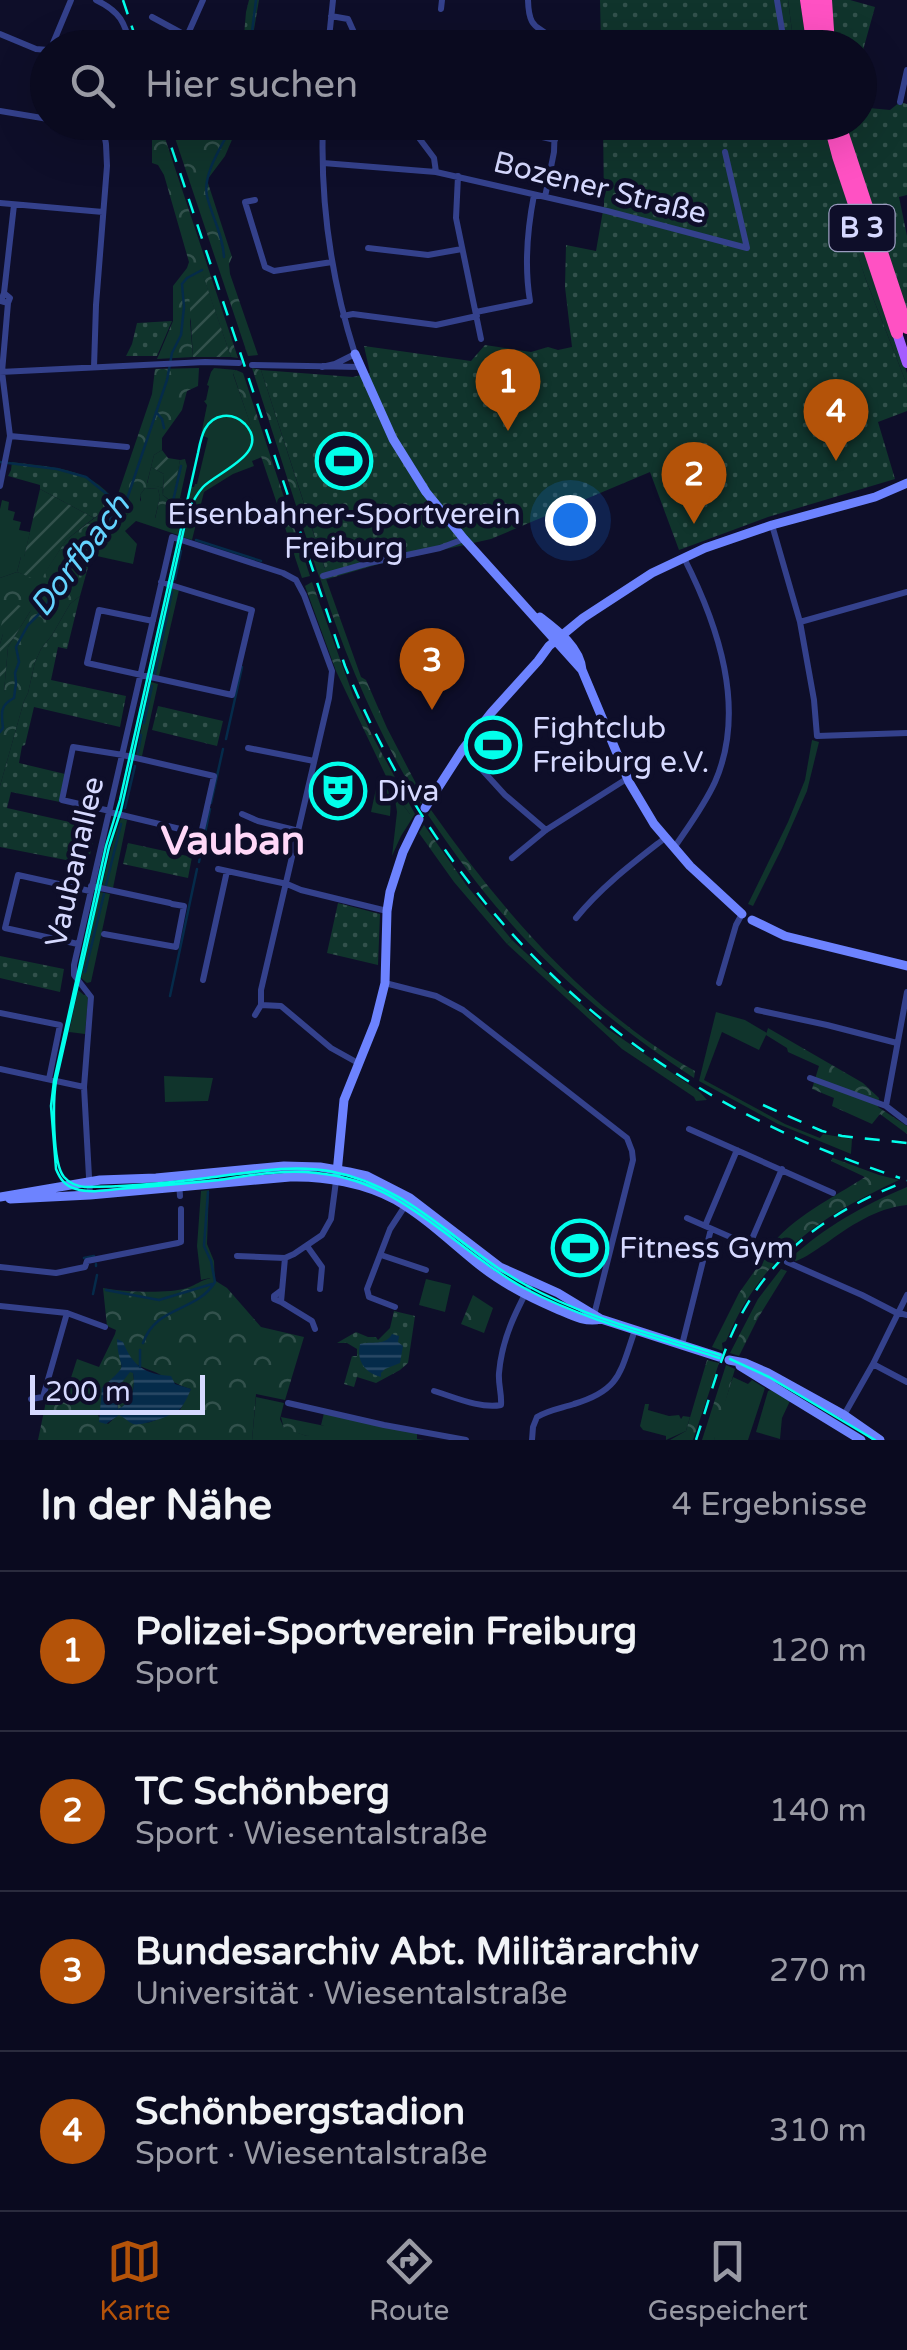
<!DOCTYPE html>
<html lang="de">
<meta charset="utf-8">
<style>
body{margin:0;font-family:"Varela Round",sans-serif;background:#131328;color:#f1f3f6}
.scale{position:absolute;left:30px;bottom:25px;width:175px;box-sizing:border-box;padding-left:10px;border:5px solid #d6d9ff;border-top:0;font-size:28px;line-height:35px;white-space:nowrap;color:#d6d9ff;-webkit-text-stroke:8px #0e0e29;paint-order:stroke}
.you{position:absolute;left:570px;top:520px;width:35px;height:35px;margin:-25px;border:8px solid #fff;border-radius:50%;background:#1a73e8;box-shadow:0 0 0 15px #1a73e833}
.badge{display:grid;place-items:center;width:65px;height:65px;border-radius:50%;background:#b45309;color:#fff;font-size:32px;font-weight:700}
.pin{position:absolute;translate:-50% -82px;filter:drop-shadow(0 2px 5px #0008)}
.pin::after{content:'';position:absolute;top:52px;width:35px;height:30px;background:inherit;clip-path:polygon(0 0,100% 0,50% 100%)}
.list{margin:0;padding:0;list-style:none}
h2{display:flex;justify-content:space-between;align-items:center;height:130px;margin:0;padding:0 40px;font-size:42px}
h2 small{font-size:32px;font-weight:400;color:#999aa4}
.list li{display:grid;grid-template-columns:65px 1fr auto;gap:30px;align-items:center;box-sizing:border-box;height:160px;padding:0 40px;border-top:2px solid #2a2b3d}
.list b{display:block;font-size:38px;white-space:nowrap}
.list p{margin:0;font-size:32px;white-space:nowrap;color:#999aa4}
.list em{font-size:32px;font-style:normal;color:#999aa4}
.icon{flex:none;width:55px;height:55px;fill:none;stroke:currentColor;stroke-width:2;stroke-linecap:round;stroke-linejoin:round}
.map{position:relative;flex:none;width:907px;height:1440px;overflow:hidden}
.search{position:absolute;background:#0a0a1f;box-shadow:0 10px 40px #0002;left:30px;right:30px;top:30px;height:110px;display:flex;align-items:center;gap:25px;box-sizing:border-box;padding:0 35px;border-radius:55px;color:#999aa4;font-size:38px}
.sheet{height:770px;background:#0a0a1f}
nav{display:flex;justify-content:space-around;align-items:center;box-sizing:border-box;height:140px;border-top:2px solid #2a2b3d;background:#0a0a1f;font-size:28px;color:#999aa4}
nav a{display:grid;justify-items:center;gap:5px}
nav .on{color:#b45309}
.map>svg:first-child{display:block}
.grass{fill:#10342c}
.forest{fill:url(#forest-crowns);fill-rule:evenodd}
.park{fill:url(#park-dots)}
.garden{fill:url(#garden-furrows)}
.water{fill:url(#water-rules);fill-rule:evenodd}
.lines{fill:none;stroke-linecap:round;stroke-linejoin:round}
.stream{stroke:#052b4a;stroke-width:2.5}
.street{stroke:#34418c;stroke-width:6}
.secondary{stroke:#6d83ff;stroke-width:9}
.primary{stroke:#a55dff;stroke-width:10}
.highway{stroke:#ff51c3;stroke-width:12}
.tram{stroke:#02ffeb;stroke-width:2.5}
.rail{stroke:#02ffeb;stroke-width:2.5;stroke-dasharray:15 12;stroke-linecap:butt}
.labels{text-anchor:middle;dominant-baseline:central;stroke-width:9;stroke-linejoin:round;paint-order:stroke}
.shield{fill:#0e0e29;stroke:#9a9cbf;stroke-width:2.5}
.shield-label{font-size:28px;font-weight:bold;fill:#d6d9ff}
.street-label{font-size:30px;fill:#d6d9ff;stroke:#0e0e29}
.poi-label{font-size:30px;fill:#d6d9ff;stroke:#0e0e29;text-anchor:start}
.water-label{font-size:32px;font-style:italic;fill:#64d3ff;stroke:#0e0e29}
.district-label{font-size:40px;font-weight:bold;fill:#ffd8f8;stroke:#0e0e29}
</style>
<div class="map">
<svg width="907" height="1440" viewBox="0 0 907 1440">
<defs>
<pattern id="forest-crowns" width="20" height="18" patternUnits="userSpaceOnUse" patternTransform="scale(2.5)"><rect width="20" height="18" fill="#10342c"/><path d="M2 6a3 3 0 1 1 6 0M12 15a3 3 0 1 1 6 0" fill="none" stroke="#32514c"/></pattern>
<pattern id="park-dots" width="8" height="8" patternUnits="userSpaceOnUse" patternTransform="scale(2.5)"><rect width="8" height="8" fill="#10342c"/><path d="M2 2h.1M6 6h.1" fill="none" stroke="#32514c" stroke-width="1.8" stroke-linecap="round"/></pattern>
<pattern id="garden-furrows" width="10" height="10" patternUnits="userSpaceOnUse" patternTransform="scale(2.5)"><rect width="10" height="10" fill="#10342c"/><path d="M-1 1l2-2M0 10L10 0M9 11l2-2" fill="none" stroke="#32514c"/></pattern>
<pattern id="water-rules" width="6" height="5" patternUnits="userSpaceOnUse" patternTransform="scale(2.5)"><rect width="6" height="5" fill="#052b4a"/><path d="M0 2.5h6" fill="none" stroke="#294965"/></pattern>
</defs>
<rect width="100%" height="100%" fill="#0e0e29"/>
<path class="grass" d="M788 0H800L807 47H794Z
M812 123H827L907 373V385L866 280Z
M214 368 236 370 233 374 262 457 252 461 254 466 233 474 204 492 192 540 183 537 194 503 188 500 191 487H194L195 484H197L208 438 201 435 207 405 204 401 206 400 209 386 207 385 211 372Z
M185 459 187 466 180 498 186 500 178 535 136 521 125 531 137 544 133 564 92 555C99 525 126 523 141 500L140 495 145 488 158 489 160 497 155 518 165 519 162 495 163 488 147 484 151 467 164 474 163 495 171 502 180 460Z
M2 500 9 502 8 510 15 512 13 520 21 522 19 530 30 532 24 558 21 557 17 572 0 578V509Z
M172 587 179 590 159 676 153 675Z
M151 682 158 684 142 756 136 755Z
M812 740 819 742 807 791 782 848 753 906 748 904 788 822 805 780Z
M377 784 386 786C391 796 391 805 390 816L371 812Z
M394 793 410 814H415L401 836 392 856 397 812Z
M121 818 127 820 113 888 102 886 111 848Z
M100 892 110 894 91 982 87 983 81 978Z
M512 940 608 1029 700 1092 707 1100 696 1101 694 1097 622 1049 507 944Z
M78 990 84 995 87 994 88 999 85 1034 69 1032Z
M716 1012 745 1020 767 1033 759 1050 722 1032 704 1080 785 1124 820 1138 823 1134 852 1139 851 1154 778 1124 699 1081Z
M164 1076 213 1078 208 1101 165 1102Z
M209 1190 207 1244 214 1261 215 1282 210 1278 201 1280 197 1246 201 1191Z
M426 1279 451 1285 445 1312 419 1305Z
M733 1377 748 1384 752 1380 765 1388 748 1440H714L715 1431Z
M771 1390 790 1401 782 1418 780 1439 756 1432 768 1391Z
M256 1397 284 1403 280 1419 284 1428 307 1436 324 1426 321 1425 324 1413 417 1433V1439L424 1440H252Z
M645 1404H649L648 1410 669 1416 679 1415 681 1419 683 1416 690 1417 686 1431 666 1440V1436L643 1430 640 1426Z"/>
<path class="forest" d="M156 123H160L238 358 231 357 203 276 190 321 193 357 157 359 173 321V286L187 268 189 262 164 175 158 165 152 163V126Z
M170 123H179L182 130 237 128 225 156 207 180 232 257 229 264 230 274 258 355 248 356Z
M199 368 198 386 187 391 182 410 162 438V450L154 455 147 483 163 488 162 495 169 504 165 519H155L160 497 158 489 145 488 140 495V505L133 512 126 515 116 500 152 394 155 369Z
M252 368 261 370 325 569 317 571Z
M236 370 243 373 310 576 302 578 233 373Z
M109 507 120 519 95 542 80 596 70 604 52 635 41 649 35 662 28 693 24 701 0 786V692H4L8 647 31 610 3 634 0 644V578L17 572 40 580 66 540Z
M326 579 361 677 366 680 387 728 423 797 421 804C378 733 346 660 321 581Z
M312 582 353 695 374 739 415 814H410L394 793 336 671 305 586Z
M431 810C502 911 587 1010 695 1071L694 1078C625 1033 562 982 507 919 478 887 453 851 428 815Z
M424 825 467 886 512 940 507 944 454 882 419 833Z
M768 1028 863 1083 879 1098 878 1107 907 1126V1134L880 1114 872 1124 832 1106 834 1098 812 1089 819 1066 788 1052 787 1048 766 1035Z
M833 1158 879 1175 899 1180C856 1200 816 1221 783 1255L769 1248C792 1217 833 1198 865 1177L831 1161Z
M907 1187V1205C876 1208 850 1226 825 1244 815 1250 807 1257 796 1261L790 1259C824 1227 864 1205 907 1187Z
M763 1259 774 1264C753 1287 738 1312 726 1341L722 1343 723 1351 712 1347 739 1293Z
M781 1269 787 1271 758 1318 739 1356 730 1353 758 1299Z
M211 1278 227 1288 261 1327 304 1337 285 1400 256 1394 252 1440H38L50 1382 68 1387 77 1359 99 1367 115 1334 116 1330 107 1326 103 1288C124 1292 167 1294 187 1288 196 1285 201 1280 211 1278ZM129 1358C138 1368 148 1368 159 1374 171 1380 179 1386 191 1389L180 1410C149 1420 151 1431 119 1414L108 1424 98 1416 101 1410 102 1388 121 1371 122 1359Z
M473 1295 493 1308 484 1333 461 1324Z
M707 1360 719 1363 693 1440H670L686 1431Z
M726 1365 735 1369 714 1440H702Z
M130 1371 133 1373C136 1387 132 1403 118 1409L116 1390Z
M281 1417 320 1425 325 1426 322 1433 307 1436 284 1429Z"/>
<path class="park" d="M249 0H259L251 47H243L246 12Z
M600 0H788L794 47H601Z
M830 0H850L875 7 860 61V48L833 47Z
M860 94 869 108 890 110 900 102 907 104V195L899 197 907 236V320L845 123 860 122Z
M603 123H812L827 161 866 280 907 385V411L878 422 895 479 768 517 679 550 650 472 491 539 379 564 321 581 317 571 325 568 261 370 353 377 370 373 364 346 471 361 485 345 531 352 548 347 558 350 572 347 565 287 566 245 596 251 604 205Z
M172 321 157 356H126L132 344 137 323Z
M12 462C64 469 94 467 126 515L120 519 109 508 94 518 40 489V485L8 476 11 470Z
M80 596 67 649 58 647 51 680 126 696 120 727 34 707 25 745 22 746 19 763 65 774 60 802 11 792 7 808 96 828 89 859 78 857 76 862 0 847V786L24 701 28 693 35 662 41 649 52 635 70 604Z
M158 706 223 721 217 746 152 730Z
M128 843 192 857 188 878 123 864Z
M338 903 380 914 378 965 327 953Z
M0 956 64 969 60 992 0 978Z
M394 1311 415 1316 408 1363 400 1370 376 1383 357 1377 354 1387 344 1384 352 1356H357V1349L347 1343H337L356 1332 368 1337H376L378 1340 390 1328Z"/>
<path class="garden" d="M203 275 231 357H193L189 292Z
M162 450 168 458 180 460 172 502 163 495 164 474 151 467 154 455Z
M40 489 94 518 66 540 40 581 17 572 21 557H24Z
M8 601 31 610 8 647 4 692H0V644L3 634 0 629Z"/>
<path class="water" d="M392 1334 399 1336 398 1342 403 1346 400 1363 385 1369 381 1373V1377C365 1373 356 1361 360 1344 371 1341 386 1346 392 1334Z
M117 1339 123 1342C133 1366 144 1374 171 1376L175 1384 191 1389C188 1396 184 1405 179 1410 174 1415 140 1427 133 1424 128 1422 124 1417 119 1415L106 1424 99 1422 102 1388C133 1359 118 1374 117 1339ZM130 1372 133 1373C136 1387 132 1403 118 1409L116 1390Z"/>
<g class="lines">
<path class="stream" d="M250 48 256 0
M224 257C223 235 212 217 207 196 202 173 224 143 234 122
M156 412 162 419 164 428
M0 462 57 469 86 477 114 500
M169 519 181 466
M196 540 261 561
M175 579 181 551
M155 674 172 592
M144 723 152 686
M0 732 3 728C1 713 0 705 14 698L16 683 15 673 19 662 16 647 28 625 46 607 59 576 69 569 80 545 125 505 167 380 172 353 181 335 184 307 182 284 187 278 202 270
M226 739 242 667
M138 753 141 735
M211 803 223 749
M125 808 135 766
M199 862 210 809
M106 885 121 824
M85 972 104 894
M170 996 197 869
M84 1258 94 1256
M96 1264V1266
M106 1290 159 1300 212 1284
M93 1294 97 1275
M143 1343C156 1305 196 1313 215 1282L211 1261 204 1246 208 1192
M140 1367V1350"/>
<path class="street" d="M96 0C121 12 124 22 132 48
M528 0C529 39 545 20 555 48
M777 0 785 48
M441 9 442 0
M331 16 348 19 361 48
M152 17 187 36 203 0
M0 34 36 49 48 50
M51 48 71 0
M328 48 333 0
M900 102 907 70
M0 111 48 119
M407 122 434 158 436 172
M502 122 508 129 555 140
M323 163 436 172 607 211 747 248 725 152
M458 176 456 218 481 339
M545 197 554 152 555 122
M255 200 245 202 265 267 274 271 332 262
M0 203 103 212
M368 248 428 255 462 249
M4 293 14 205
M4 293 10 298 8 303 1 301Z
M476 312 530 301C524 265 527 231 534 195
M343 316 353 314 436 325 477 316
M252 365 360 367
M94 367 96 305 107 166 106 144 102 122
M322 367 335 364 355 354C331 279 320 201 323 122
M0 372 205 362 239 363
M10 436 127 447
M0 486 10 436 2 372 8 303
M772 525 800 622 814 700 817 736 907 733
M323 576 369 563 440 548 464 539
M153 621 99 610 87 663 232 695 252 610 161 582
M800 622 907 592
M248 748 314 761
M463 749 505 795 546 830
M109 812 201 834 214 776 123 755 73 747 62 800 110 811
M242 814 258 821 299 831
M674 848C688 827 704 806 715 782 747 709 718 625 684 558
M512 858 546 830 628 778
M218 869 287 884 301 890 387 911
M91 886 170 903
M576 918C602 886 633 863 665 838
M104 934 176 947 184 906 172 904
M78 944 5 928 18 875 90 891
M203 980 227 871
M385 983 436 996 463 1010 627 1138 632 1151 633 1160 594 1315
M719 983 736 925 742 914
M261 1005 281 1006 331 1048 358 1063
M757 1010 827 1025 897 1043
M0 1013 60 1025 49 1079
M0 1069 84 1087
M810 1078 886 1106 907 1122
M886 1106 907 992
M689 1129 833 1193
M179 1182 180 1196
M90 1195 84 1087 91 997 74 975V965L172 537 283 573 296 580 304 595 332 671 329 698 261 990V1005L255 1015
M687 1218 778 1258
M705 1226 737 1150
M307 1246 322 1267 320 1289
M749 1246 782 1169
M381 1255 426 1270
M237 1256 285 1258 294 1254 322 1235 331 1219 336 1181
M285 1258 281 1302 312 1321 315 1329
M787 1262 862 1295 895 1312 907 1315
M0 1267 56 1273 85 1267 87 1261 178 1243 181 1242V1209
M281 1302 274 1299V1296L282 1290
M0 1306 67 1313 105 1327
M395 1307 369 1297 367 1289 390 1229 405 1206
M682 1345 711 1229
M873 1364 907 1382
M434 1391C454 1397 480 1409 501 1405 502 1394 498 1384 499 1373 502 1338 516 1311 532 1281
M31 1399 43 1397 67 1313
M288 1403 384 1425 466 1440
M844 1415 873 1364 907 1295
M532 1440 533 1427 537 1417C548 1410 562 1408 574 1404 621 1390 620 1372 635 1330"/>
<path class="secondary" d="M355 354 393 439 426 492 464 539 582 670 629 782 654 824 690 866 742 914
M540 617C557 630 580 647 582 670
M425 808 463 749 491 713 538 661 549 646 583 618 652 573 705 548 772 525 875 497 907 483
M752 920 785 936 907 966
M337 1173 344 1100 375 1023 385 983 387 911 390 892 403 852 419 819
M0 1197 100 1180 156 1178 284 1166 320 1167 349 1172 367 1176 410 1198 500 1267 558 1293 601 1319 719 1357
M10 1199 90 1195 290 1177C325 1176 365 1183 396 1200 427 1218 454 1245 482 1267 504 1284 531 1298 557 1309 571 1315 585 1323 601 1319
M729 1360 745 1363 768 1373 844 1415 880 1440
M740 1366 861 1440"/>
<path class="primary" d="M897 333 907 363"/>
<path class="highway" d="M806 0 813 48
M816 0 823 48
M826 0 829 45
M829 122 838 156 897 333
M839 122 907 328"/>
<path class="tram" d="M719 1358C655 1337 586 1321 526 1289 454 1250 404 1181 317 1173 284 1169 252 1175 219 1180 189 1183 159 1186 129 1188 113 1189 92 1194 76 1189 65 1186 60 1179 56 1169L51 1106 54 1081 106 846 120 800 198 453C201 438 204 419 223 416 231 415 239 418 245 424 272 453 217 472 203 487 195 496 191 505 187 515L121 810 109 847 56 1081C53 1100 52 1163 64 1177 70 1184 77 1186 85 1187 126 1187 167 1183 207 1178 247 1173 289 1164 329 1171 412 1186 456 1247 526 1285 585 1318 655 1334 720 1355
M730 1359 769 1377 875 1440"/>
<path class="rail" d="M123 0 139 48
M163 122 345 666C426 864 567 1026 760 1121 805 1144 852 1162 900 1178
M763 1105 822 1131 842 1136 907 1143
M696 1440C706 1410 714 1380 725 1351 758 1262 821 1214 907 1181"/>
</g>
<defs>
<g id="stadium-ring" transform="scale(2.875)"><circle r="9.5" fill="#0e0e29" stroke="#02ffeb" stroke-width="1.5"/><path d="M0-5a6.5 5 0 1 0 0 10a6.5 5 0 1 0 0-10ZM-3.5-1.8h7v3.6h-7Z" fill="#02ffeb"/></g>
<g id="theatre-ring" transform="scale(2.875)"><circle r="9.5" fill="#0e0e29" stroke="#02ffeb" stroke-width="1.5"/><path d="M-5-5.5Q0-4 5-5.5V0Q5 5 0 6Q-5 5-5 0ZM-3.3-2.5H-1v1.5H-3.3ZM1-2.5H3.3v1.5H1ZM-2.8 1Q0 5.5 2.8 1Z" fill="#02ffeb"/></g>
</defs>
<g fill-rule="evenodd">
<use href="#stadium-ring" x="344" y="461"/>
<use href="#stadium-ring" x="493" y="745"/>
<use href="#theatre-ring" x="338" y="791"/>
<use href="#stadium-ring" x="580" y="1248"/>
</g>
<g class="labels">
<rect class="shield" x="829.5" y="205" width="65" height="46" rx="8"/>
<g class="shield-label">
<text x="862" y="228">B 3</text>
</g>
<g class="street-label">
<text transform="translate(600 188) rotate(14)">Bozener Straße</text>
<text transform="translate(75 862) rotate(-77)">Vaubanallee</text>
</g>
<g class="poi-label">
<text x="344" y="514" text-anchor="middle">Eisenbahner-Sportverein<tspan x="344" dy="34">Freiburg</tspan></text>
<text x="532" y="728">Fightclub<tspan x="532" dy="34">Freiburg e.V.</tspan></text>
<text x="377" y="791">Diva</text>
<text x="619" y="1248">Fitness Gym</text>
</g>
<g class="water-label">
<text transform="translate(80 556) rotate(-53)">Dorfbach</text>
</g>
<g class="district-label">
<text x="233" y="841">Vauban</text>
</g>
</g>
</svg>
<div class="scale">200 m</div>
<div class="you"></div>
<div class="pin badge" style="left:508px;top:431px">1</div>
<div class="pin badge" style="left:694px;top:524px">2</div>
<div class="pin badge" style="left:432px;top:710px">3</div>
<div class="pin badge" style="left:836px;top:461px">4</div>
<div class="search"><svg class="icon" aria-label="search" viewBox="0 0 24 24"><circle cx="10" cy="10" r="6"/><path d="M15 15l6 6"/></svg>Hier suchen</div>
</div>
<section class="sheet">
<h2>In der Nähe<small>4 Ergebnisse</small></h2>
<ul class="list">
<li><span class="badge">1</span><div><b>Polizei-Sportverein Freiburg</b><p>Sport</p></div><em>120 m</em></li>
<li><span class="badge">2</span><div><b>TC Schönberg</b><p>Sport · Wiesentalstraße</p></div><em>140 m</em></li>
<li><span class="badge">3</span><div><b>Bundesarchiv Abt. Militärarchiv</b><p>Universität · Wiesentalstraße</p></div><em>270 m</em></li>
<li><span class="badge">4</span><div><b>Schönbergstadion</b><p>Sport · Wiesentalstraße</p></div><em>310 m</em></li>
</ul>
</section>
<nav>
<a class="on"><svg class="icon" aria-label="map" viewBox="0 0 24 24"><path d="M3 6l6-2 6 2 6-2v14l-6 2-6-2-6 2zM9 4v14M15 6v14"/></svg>Karte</a>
<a><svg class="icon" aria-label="directions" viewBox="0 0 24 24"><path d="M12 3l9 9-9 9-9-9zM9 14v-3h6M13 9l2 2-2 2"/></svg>Route</a>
<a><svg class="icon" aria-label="saved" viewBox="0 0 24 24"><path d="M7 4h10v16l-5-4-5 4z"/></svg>Gespeichert</a>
</nav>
